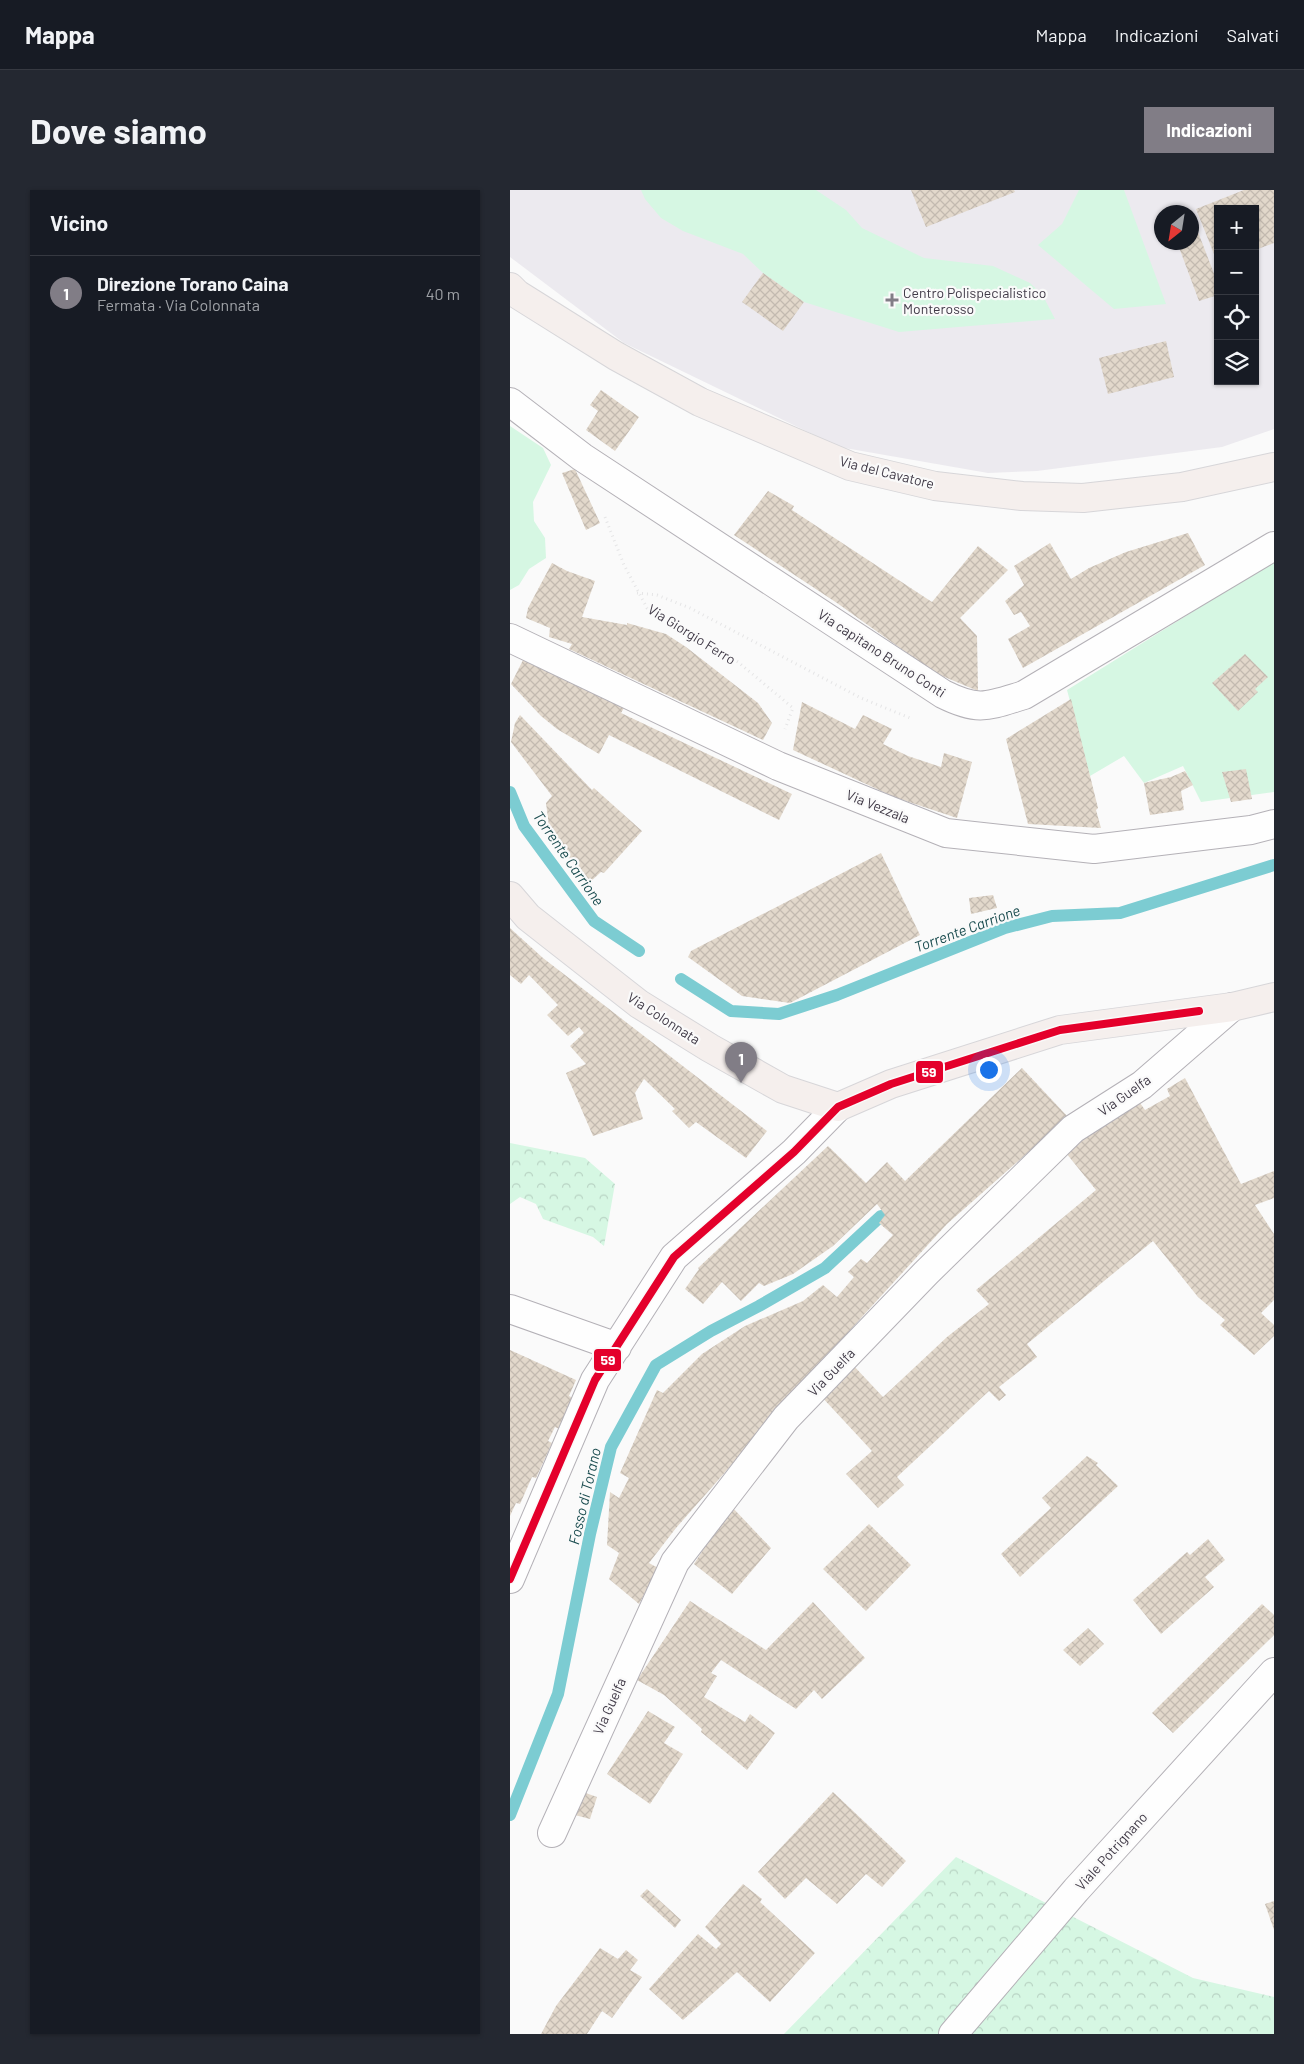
<!DOCTYPE html>
<html lang="it">
<meta charset="utf-8">
<style>
body{margin:0;font-family:Barlow,sans-serif;background:#242831;color:#f1f3f6}
.controls{position:absolute;right:15px;top:15px;display:grid;overflow:hidden;border-radius:0px;box-shadow:0 1px 4px #0004}
.controls button{width:45px;height:45px;display:grid;place-items:center;padding:0;border:0;border-bottom:1px solid #363941;background:#171b24;color:#f1f3f6;font:25px sans-serif}
.compass{position:absolute;left:644px;top:15px;width:45px;height:45px;border-radius:50%;background:#171b24;box-shadow:0 1px 4px #0004;rotate:210deg}
.you{position:absolute;left:478px;top:879px;width:18px;height:18px;margin:-12px;border:4px solid #fff;border-radius:50%;background:#1a73e8;box-shadow:0 0 0 8px #1a73e833}
.badge{display:grid;place-items:center;width:32px;height:32px;border-radius:50%;background:#817d86;color:#fff;font-size:16px;font-weight:700}
.pin{position:absolute;translate:-50% -41px;filter:drop-shadow(0 1px 2px #0008)}
.pin::after{content:'';position:absolute;top:26px;width:18px;height:15px;background:inherit;clip-path:polygon(0 0,100% 0,50% 100%)}
.list{margin:0;padding:0;list-style:none}
h2{display:flex;justify-content:space-between;align-items:center;height:65px;margin:0;padding:0 20px;font-size:21px}
h2 small{font-size:16px;font-weight:400;color:#9ea1a6}
.list li{display:grid;grid-template-columns:32px 1fr auto;gap:15px;align-items:center;box-sizing:border-box;height:75px;padding:0 20px;border-top:1px solid #363941}
.list b{display:block;font-size:19px;white-space:nowrap}
.list p{margin:0;font-size:16px;white-space:nowrap;color:#9ea1a6}
.list em{font-size:16px;font-style:normal;color:#9ea1a6}
.icon{flex:none;width:28px;height:28px;fill:none;stroke:currentColor;stroke-width:2;stroke-linecap:round;stroke-linejoin:round}
.map{position:relative;flex:none;width:764px;height:1844px;overflow:hidden;border-radius:0px}
header{display:flex;align-items:center;gap:30px;box-sizing:border-box;height:70px;padding:0 25px;background:#171b24;border-bottom:1px solid #363941}
header strong{font-size:24px}
nav{display:flex;gap:28px;margin-inline-start:auto;font-size:18px}
.intro{display:flex;align-items:center;justify-content:space-between;box-sizing:border-box;height:120px;padding:0 30px}
h1{margin:0;font-size:35px}
.button{padding:12px 22px;border-radius:0px;background:#817d86;color:#fff;font-size:18px;font-weight:700}
main{display:flex;gap:30px;padding:0 30px}
aside{flex:1;background:#171b24;border-radius:0px;box-shadow:0 1px 4px #0004}
.map>svg:first-child{display:block}
.built{fill:#eceaef;fill-rule:evenodd}
.green{fill:#d6f7e3}
.forest{fill:url(#forest-crowns)}
.lines{fill:none;stroke-linecap:round;stroke-linejoin:round}
.stream{stroke:#7cccd2;stroke-width:12}
.building{fill:url(#building-cross-hatch)}
.minor-casing{stroke:#b4b1b7;stroke-width:30}
.major-casing{stroke:#d7d6d9;stroke-width:30}
.path{stroke:#e5e5e6;stroke-width:3;stroke-dasharray:1 4;stroke-linecap:butt}
.minor{stroke:#fefefe;stroke-width:28}
.major{stroke:#f5efed;stroke-width:28}
.bus-1-casing{stroke:#fafafa;stroke-width:11}
.bus-1{stroke:#e4002b;stroke-width:8}
.poi-dot{fill:#817d86;stroke:#fafafa;stroke-width:2}
.labels{text-anchor:middle;dominant-baseline:central;stroke-width:4.5;stroke-linejoin:round;paint-order:stroke}
.poi-label{font-size:14px;fill:#403a47;stroke:#fafafa;text-anchor:start}
.street-label{font-size:14px;fill:#403a47;stroke:#fafafa}
.water-label{font-size:15px;font-style:italic;fill:#194b4e;stroke:#fafafa}
.line-badge{stroke:#fafafa;stroke-width:2}
.badge-label{font-size:14px;text-anchor:middle;font-weight:bold;fill:#fff}
</style>
<header>
<strong>Mappa</strong>
<nav><a>Mappa</a><a>Indicazioni</a><a>Salvati</a></nav>
</header>
<div class="intro"><h1>Dove siamo</h1><a class="button">Indicazioni</a></div>
<main>
<aside>
<h2>Vicino<small></small></h2>
<ul class="list">
<li><span class="badge">1</span><div><b>Direzione Torano Caina</b><p>Fermata · Via Colonnata</p></div><em>40 m</em></li>
</ul>
</aside>
<div class="map">
<svg width="764" height="1844" viewBox="0 0 764 1844">
<defs>
<pattern id="forest-crowns" width="20" height="18" patternUnits="userSpaceOnUse" patternTransform="scale(1.25)"><rect width="20" height="18" fill="#d6f7e3"/><path d="M2 6a3 3 0 1 1 6 0M12 15a3 3 0 1 1 6 0" fill="none" stroke="#b9d4c4"/></pattern>
<pattern id="building-cross-hatch" width="8" height="8" patternUnits="userSpaceOnUse" patternTransform="scale(1.25)"><rect width="8" height="8" fill="#e2d8cb"/><path d="M0 0l8 8M0 8l8-8" fill="none" stroke="#c3bab0"/></pattern>
</defs>
<rect width="100%" height="100%" fill="#fafafa"/>
<path class="built" d="M0 0H764V239L712 257 527 281 478 283 329 257 114 153 0 67ZM708 19H745V191H708ZM652 22H682V52H652Z"/>
<path class="green" d="M131 0H306L336 20 352 38 414 68 483 76 520 93 532 104 545 129 389 142 294 112 253 83 233 64 173 41 151 28 135 9Z
M569 0H614L656 114 604 119 528 55 552 34Z
M0 236 33 258 41 275 23 312 24 331 35 348 36 368 19 379 9 395 0 400Z
M764 371V602L691 612 673 576 634 593 614 566 580 586 557 500Z"/>
<path class="forest" d="M0 953 75 968 105 994 94 1056 83 1047 33 1029 26 1014 10 1007 0 1014Z
M446 1667 683 1788 764 1807V1844H274Z"/>
<g class="lines">
<path class="stream" d="M0 602 14 636 84 731 129 761
M171 789 221 821 269 824 327 805 495 738 542 726 610 723 764 675
M0 1625 48 1504 80 1344 101 1257 146 1175 201 1141 249 1116 315 1078 371 1026"/>
</g>
<path class="building" d="M401 0H504L505 2 416 37Z
M734 0H764V53L745 60V19H708V74L686 19Z
M688 42 708 94V105L689 111 667 52H682V44Z
M253 83 294 112 273 141 232 112Z
M656 151 664 187 598 204 589 168Z
M91 200 129 227 105 261 76 240 88 221 80 215Z
M65 279 90 333 76 340 52 283Z
M258 301 284 316 282 320 422 412 468 356 498 380 450 428 467 446 468 501 425 483 327 413 224 345Z
M678 343 695 375 513 478 498 449 520 436 511 422 504 425 495 411 514 395 504 376 540 353 561 389 579 378 616 362Z
M42 373 57 381 85 391 72 427 117 435V433L156 444 176 457 248 513 262 533 253 550 59 459 62 454 39 447 40 438 16 428 18 418Z
M735 464 758 487 745 499 748 502 728 521 702 493Z
M15 466 114 518 111 523 282 604 269 630 99 545 89 564 47 539 31 526 1 494Z
M561 509 588 618 586 620 591 638 518 634 496 549Z
M292 512 345 539 353 525 382 539 373 554 398 566 431 577 434 563 462 572 447 628 384 607 283 560Z
M10 525 82 600 84 598 132 641 94 683 91 682 79 693 40 644 36 613 42 606 1 552 5 533Z
M736 579 742 609 721 612 712 582Z
M675 581 683 595 671 601 674 620 640 625 634 593 661 587Z
M371 663 410 745 280 813 232 806 178 767 181 761Z
M483 705 487 718 461 724 459 708Z
M0 738 33 768 257 941 236 968 186 932 179 938 162 921 165 919 134 889 125 903 133 929 83 946 56 883 76 874 60 856 74 843 69 837 58 846 37 825 48 815 19 785 11 794 0 785Z
M512 878 558 927 437 1034 351 1128 166 1338 139 1373 148 1378 129 1414 99 1389 109 1363 97 1355 100 1302 109 1308 119 1288 110 1283 147 1200 153 1203 192 1164 235 1136 293 1111 313 1095 327 1107 344 1087 338 1082 351 1069 357 1073 383 1045 369 1033 375 1025 367 1014 323 1056 283 1084 254 1096 249 1093 231 1111 212 1092 193 1114 175 1099 189 1079 188 1078 318 956 356 993 377 972 395 991Z
M675 888 731 994 764 981V1008L745 1015 764 1044V1110L751 1123 764 1135V1146L744 1165 710 1135 715 1130 688 1107 643 1051 517 1154 527 1167 489 1197 496 1205 489 1211 479 1201 387 1287 394 1295 368 1318 336 1284 362 1261 309 1204 342 1174 373 1207 437 1147 479 1114 466 1100 586 1000 556 963 585 940 630 913 635 920 660 906 657 899Z
M0 1160 66 1190 59 1206 63 1208 49 1239 45 1237 38 1251 42 1253 26 1288 22 1287 10 1314 6 1313 0 1326Z
M577 1266 588 1273 586 1275 608 1296 510 1387 491 1364 541 1318 532 1308Z
M221 1316 261 1358 222 1404 184 1374Z
M359 1334 401 1375 356 1421 313 1379Z
M698 1349 715 1370 695 1387 704 1397 651 1444 623 1410 677 1362 680 1365Z
M180 1411 256 1460 303 1412 355 1468 312 1509 304 1500 286 1519 211 1470 201 1483 207 1486 194 1507 235 1532 240 1524 265 1543 237 1580 191 1542 192 1539 154 1505 127 1490Z
M752 1414 764 1425V1445L663 1543 642 1523Z
M578 1438 594 1454 570 1476 553 1460Z
M138 1521 165 1537 154 1553 173 1564 140 1614 97 1584Z
M70 1601 87 1607 80 1629 61 1624Z
M323 1602 396 1671 372 1697 356 1684 327 1714 296 1688 275 1709 248 1682Z
M233 1694 252 1709 250 1712 305 1763 260 1812 227 1782 173 1830 139 1799 188 1744 206 1759 211 1754 195 1737Z
M137 1699 171 1730 165 1738 130 1706Z
M764 1711V1740L755 1714Z
M90 1758 108 1769 116 1760 128 1770 120 1780 132 1787 102 1828 92 1821 77 1844H31L46 1816Z"/>
<g class="lines">
<g class="minor-casing">
<path id="minor" d="M0 212 72 267 433 504C469 522 478 516 514 505L764 356
M0 448 268 576 436 643 584 659 741 640 764 634
M0 1119 107 1157
M0 1389 85 1190 164 1067 284 962 328 917
M42 1643 165 1372 276 1228 416 1083 563 939 632 895 722 817
M443 1844 566 1700 764 1482"/>
</g>
<g class="major-casing">
<path id="major" d="M0 97 7 104 106 166 190 212 340 276 425 296 512 306 573 308 672 297 764 277
M0 706 18 727 129 814 200 858 273 899 328 917 381 894 550 840 722 817 764 807"/>
</g>
<path class="path" d="M95 327 114 375 137 418 228 472 283 518 275 539
M127 403 147 405 180 418 351 508 400 528"/>
<use href="#minor" class="minor"/>
<use href="#major" class="major"/>
<g class="bus-1-casing">
<path id="bus-1" d="M0 1389 85 1190 164 1067 284 962 328 917 381 894 550 840 689 821"/>
</g>
<use href="#bus-1" class="bus-1"/>
</g>
<path class="poi-dot" d="M379.5 102.5h5v5h5v5h-5v5h-5v-5h-5v-5h5z"/>
<g class="labels">
<g class="poi-label">
<text x="393" y="102">Centro Polispecialistico<tspan x="393" dy="16">Monterosso</tspan></text>
</g>
<g class="street-label">
<text transform="translate(377 282) rotate(14)">Via del Cavatore</text>
<text transform="translate(182 444) rotate(32)">Via Giorgio Ferro</text>
<text transform="translate(372 463) rotate(33)">Via capitano Bruno Conti</text>
<text transform="translate(368 616) rotate(22)">Via Vezzala</text>
<text transform="translate(154 828) rotate(33)">Via Colonnata</text>
<text transform="translate(614 905) rotate(-35)">Via Guelfa</text>
<text transform="translate(321 1182) rotate(-46)">Via Guelfa</text>
<text transform="translate(99 1516) rotate(-66)">Via Guelfa</text>
<text transform="translate(601 1661) rotate(-48)">Viale Potrignano</text>
</g>
<g class="water-label">
<text transform="translate(59 668) rotate(55)">Torrente Carrione</text>
<text transform="translate(457 738) rotate(-20)">Torrente Carrione</text>
<text transform="translate(74 1306) rotate(-77)">Fosso di Torano</text>
</g>
</g>
<g class="line-badge">
<rect x="405" y="870" width="29" height="24" rx="5" fill="#e4002b"/>
<rect x="83" y="1158" width="29" height="24" rx="5" fill="#e4002b"/>
</g>
<g class="badge-label">
<text x="419" y="887">59</text>
<text x="98" y="1175">59</text>
</g>
</svg>
<div class="controls">
<button>+</button>
<button>−</button>
<button><svg class="icon" aria-label="locate" viewBox="0 0 24 24"><circle cx="12" cy="12" r="6"/><path d="M12 2v4M12 18v4M2 12h4M18 12h4"/></svg></button>
<button><svg class="icon" aria-label="layers" viewBox="0 0 24 24"><path d="M12 4l9 5-9 5-9-5zM3 14l9 5 9-5"/></svg></button>
</div>
<svg class="compass" viewBox="-18 -18 36 36"><path d="M0-13l5 13h-10z" fill="#e53935"/><path d="M0 13l5-13h-10z" fill="#9ea1a6"/></svg>
<div class="you"></div>
<div class="pin badge" style="left:231px;top:893px">1</div>
</div>
</main>
